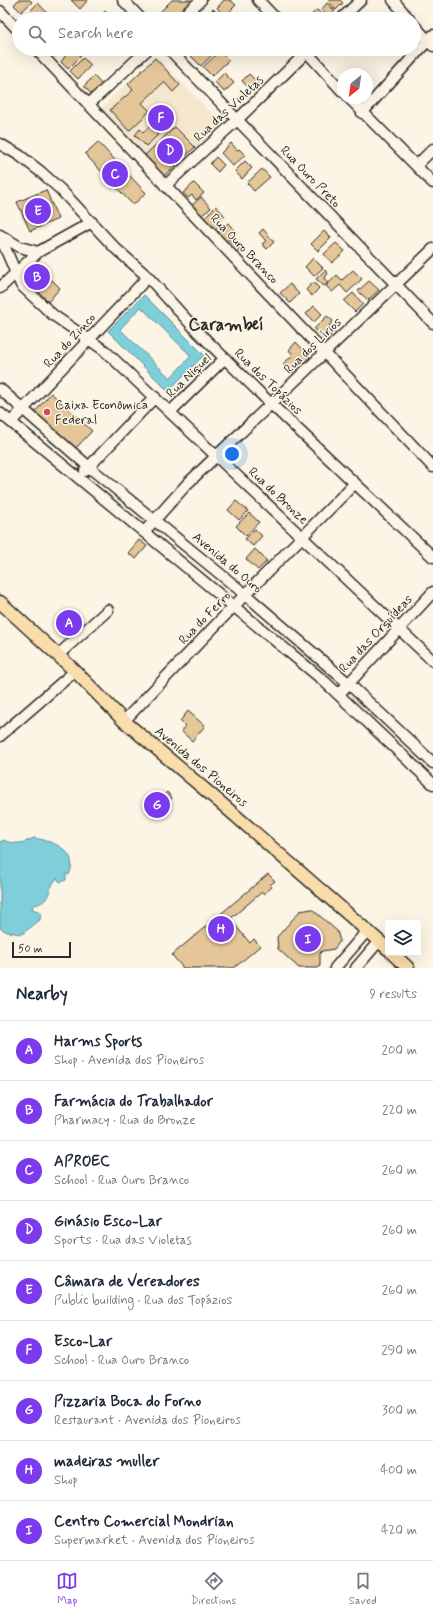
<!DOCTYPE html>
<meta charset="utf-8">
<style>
body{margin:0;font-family:Mynerve,sans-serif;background:#f6f6f7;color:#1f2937}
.controls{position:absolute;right:12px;bottom:12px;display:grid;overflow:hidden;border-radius:4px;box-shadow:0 4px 16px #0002}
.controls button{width:36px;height:36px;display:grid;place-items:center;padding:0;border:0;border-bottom:1px solid #e0e1e3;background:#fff;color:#1f2937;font:20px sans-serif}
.compass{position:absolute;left:337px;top:68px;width:36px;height:36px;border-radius:50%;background:#fff;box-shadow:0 4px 16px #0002;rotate:209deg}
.scale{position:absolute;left:12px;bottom:10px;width:59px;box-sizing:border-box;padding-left:4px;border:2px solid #2b2b2b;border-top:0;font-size:11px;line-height:14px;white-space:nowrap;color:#2b2b2b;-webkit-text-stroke:3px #fcf5e5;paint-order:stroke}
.you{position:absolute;left:232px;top:454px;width:14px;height:14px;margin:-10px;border:3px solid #fff;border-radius:50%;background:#1a73e8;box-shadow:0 0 0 6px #1a73e833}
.badge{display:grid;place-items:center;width:26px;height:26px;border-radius:50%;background:#7c3aed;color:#fff;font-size:13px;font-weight:700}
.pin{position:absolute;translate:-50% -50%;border:2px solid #fff;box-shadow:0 1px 4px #0006}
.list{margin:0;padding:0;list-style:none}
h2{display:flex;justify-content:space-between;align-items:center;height:52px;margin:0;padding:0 16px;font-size:17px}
h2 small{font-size:13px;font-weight:400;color:#747a83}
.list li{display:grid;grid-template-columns:26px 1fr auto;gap:12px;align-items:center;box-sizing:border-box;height:60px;padding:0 16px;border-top:1px solid #e0e1e3}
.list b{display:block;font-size:15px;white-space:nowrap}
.list p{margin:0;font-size:13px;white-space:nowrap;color:#747a83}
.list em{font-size:13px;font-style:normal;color:#747a83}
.icon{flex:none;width:22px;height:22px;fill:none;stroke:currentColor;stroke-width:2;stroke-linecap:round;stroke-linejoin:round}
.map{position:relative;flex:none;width:433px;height:968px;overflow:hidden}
.search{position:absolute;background:#fff;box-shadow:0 4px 16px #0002;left:12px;right:12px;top:12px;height:44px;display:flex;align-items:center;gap:10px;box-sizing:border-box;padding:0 14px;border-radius:22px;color:#747a83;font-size:15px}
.sheet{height:592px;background:#fff}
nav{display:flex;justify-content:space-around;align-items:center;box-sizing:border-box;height:56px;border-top:1px solid #e0e1e3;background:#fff;font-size:11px;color:#747a83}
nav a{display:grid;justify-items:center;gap:2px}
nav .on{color:#7c3aed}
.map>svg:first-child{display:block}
.built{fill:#f5e7ce}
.water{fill:#7fcfda;stroke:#5d8d94;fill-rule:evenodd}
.building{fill:#e5c698;stroke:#2b2b2b}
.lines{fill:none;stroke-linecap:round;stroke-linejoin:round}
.minor-casing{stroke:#2b2b2b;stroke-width:13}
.major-casing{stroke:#2b2b2b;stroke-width:15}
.minor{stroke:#fcf5e5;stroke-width:10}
.major{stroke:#faddab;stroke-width:12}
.poi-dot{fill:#d1495b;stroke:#fcf5e5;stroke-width:1.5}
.labels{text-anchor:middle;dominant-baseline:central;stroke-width:3;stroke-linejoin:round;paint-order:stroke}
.street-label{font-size:13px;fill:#2b2b2b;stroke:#fcf5e5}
.poi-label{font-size:13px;fill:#2b2b2b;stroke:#fcf5e5;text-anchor:start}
.district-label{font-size:17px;font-weight:bold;fill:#2b2b2b;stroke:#fcf5e5}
</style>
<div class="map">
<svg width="433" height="968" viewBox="0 0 433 968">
<rect width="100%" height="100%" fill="#fcf5e5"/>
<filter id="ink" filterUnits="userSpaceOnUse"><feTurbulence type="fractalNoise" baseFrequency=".025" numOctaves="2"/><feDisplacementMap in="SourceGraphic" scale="8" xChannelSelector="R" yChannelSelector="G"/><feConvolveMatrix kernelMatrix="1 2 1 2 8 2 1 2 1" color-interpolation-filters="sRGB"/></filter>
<g filter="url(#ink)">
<path class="built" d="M156 56 223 125 165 180 99 110Z"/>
<path class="water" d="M144 295 204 355 168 391 108 331ZM141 307 191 356 170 378 120 329Z
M34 838C53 841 80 851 69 875L66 873V880L60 882 57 878C47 888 52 903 33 905L32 909 41 912 40 920 22 934 7 932 0 928V842L3 840C14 845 23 844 34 838Z"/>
<path class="building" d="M18 0H30L32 2 21 12 14 5Z
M71 0H88L80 9Z
M172 0H191L193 2 176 19H153Z
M224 0H230L236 5 225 16 217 8Z
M330 0H340L343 3 336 10 328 1Z
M38 3 48 14 44 19H22Z
M327 3 335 11 329 17 321 10Z
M213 9 223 19H206L204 18Z
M317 10 326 19H313L310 16Z
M105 11 113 19H98Z
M48 49H63L55 57Z
M67 49H74L81 56 68 69 61 62 66 55 63 52Z
M102 49H139V50L106 53Z
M198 49H218L201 66 191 56Z
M220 51 229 60 212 76 203 67Z
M83 58 91 65 78 79 70 71Z
M155 58 180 85 173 92 164 82 142 103 150 111 129 131 110 110 133 90 128 84Z
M224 73 234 83 224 92 215 82Z
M249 74 258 83 251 90 242 81Z
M94 76 102 85 92 95 84 86Z
M150 126 158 135 146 146 135 135 140 129 143 132Z
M175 127 195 147 164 176 145 155Z
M98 142 146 193 133 205 85 154Z
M231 143 237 150 239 149 245 155 233 166 221 153Z
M216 157 224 165 218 172 210 164Z
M245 161 252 168 242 179 235 171Z
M262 169 270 177 254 191 247 183Z
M194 183 204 193 196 200 192 195 188 198 183 193Z
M46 190 58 219 30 231 17 202Z
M201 197 211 208 201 216 191 206Z
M216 206 225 216 220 221 221 223 214 230 203 219Z
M228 223 236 232 225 243 216 234Z
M263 229 274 242 267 249 262 244 266 241 259 233Z
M324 231 331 238 318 251 311 244Z
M234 237 243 246 234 254 226 245Z
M336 243 345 251 332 263 324 254Z
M313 258 323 268 314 276 305 267Z
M37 268 47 281 37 289 29 282 30 274Z
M325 270 328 274 324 278 328 283 324 286 316 279Z
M353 270 362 279 347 293 340 285 332 292 326 286 337 275 342 280Z
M52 280 60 288 48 302 39 292Z
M369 281 379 290 368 300 358 291Z
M313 282 319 288 312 296 306 290Z
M290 284 299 294 290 303 280 293Z
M353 293 363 304 355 312 344 301Z
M314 306 322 314 314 322 306 314Z
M327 316 333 321 329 326 334 332 326 341 314 329Z
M296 342 310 357 292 373 283 364 293 355 289 350Z
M51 393 92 431 75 449 34 413Z
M236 501 248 511 239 520 228 510Z
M249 513 259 522 246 536 236 526Z
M255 529 262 536 253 546 245 539Z
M139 540 147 546 136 559 128 553Z
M255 549 267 561 258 570 246 559Z
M71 611 81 620 67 635 57 626Z
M188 711 205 726 192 741 181 731 185 726 180 721Z
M167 792 172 798 165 805 169 809 160 818 148 806 156 797 159 800Z
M268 874 275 881 270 885 272 887 264 894 262 892 230 919 250 943 254 939 260 946 234 968H183L172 955Z
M312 909 337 931 340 941 334 949 322 951 320 953V966L318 968H299L278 949 277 937 300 911Z"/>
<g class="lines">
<g class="minor-casing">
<path id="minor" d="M123 0 141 19
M258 0 276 19
M393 0 409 19
M0 11 19 31
M180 19 201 0
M341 19 361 0
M414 25 433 46
M36 49 433 467
M169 49 433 323
M304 49 343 92
M349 98 433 183
M89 104 148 49
M362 113 433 35
M0 144 19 155 41 172 61 190 115 248 148 277 197 331 271 404 433 557
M416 166 433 149
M165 186 237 120 310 49
M0 235 20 247 38 252
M0 236 21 285 53 315 104 350 433 661
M0 288 38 252 92 222
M0 389 89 467 246 595 348 683 433 763
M170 412 225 358
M0 413 324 681 433 784
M11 422 148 277
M85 471 155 397
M144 532 187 484 433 249
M58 655 108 610
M339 694 433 592
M124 721 234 606 355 483
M0 736 75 671
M335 968 367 931
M356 968 379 941"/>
</g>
<g class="major-casing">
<path id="major" d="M0 602 75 671 124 721 222 804 388 949
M392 953 408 968"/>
</g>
<use href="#minor" class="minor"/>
<use href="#major" class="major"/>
</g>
</g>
<circle class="poi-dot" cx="47" cy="412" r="4"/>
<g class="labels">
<g class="street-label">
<text transform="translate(229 109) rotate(-43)">Rua das Violetas</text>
<text transform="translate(310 177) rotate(46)">Rua Ouro Preto</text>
<text transform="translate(244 249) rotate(46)">Rua Ouro Branco</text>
<text transform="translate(70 341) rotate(-47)">Rua do Zinco</text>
<text transform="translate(313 346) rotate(-44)">Rua dos Lírios</text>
<text transform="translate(189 376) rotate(-44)">Rua Niquel</text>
<text transform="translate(268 382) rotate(44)">Rua dos Topázios</text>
<text transform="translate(278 496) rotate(43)">Rua do Bronze</text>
<text transform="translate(227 563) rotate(40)">Avenida do Ouro</text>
<text transform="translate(205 618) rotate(-46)">Rua do Ferro</text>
<text transform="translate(376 634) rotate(-47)">Rua das Orquídeas</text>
<text transform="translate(201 767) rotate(40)">Avenida dos Pioneiros</text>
</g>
<g class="poi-label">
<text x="55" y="405">Caixa Econômica<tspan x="55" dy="15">Federal</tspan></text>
</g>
<g class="district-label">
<text x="226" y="325">Carambeí</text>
</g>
</g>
</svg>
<div class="controls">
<button><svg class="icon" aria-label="layers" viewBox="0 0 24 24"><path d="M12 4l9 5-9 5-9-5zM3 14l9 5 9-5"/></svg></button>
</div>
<svg class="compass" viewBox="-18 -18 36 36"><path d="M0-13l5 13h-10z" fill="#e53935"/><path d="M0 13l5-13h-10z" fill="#747a83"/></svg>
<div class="scale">50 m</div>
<div class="you"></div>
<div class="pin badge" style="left:69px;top:623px">A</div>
<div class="pin badge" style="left:37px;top:277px">B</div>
<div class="pin badge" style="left:115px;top:174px">C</div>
<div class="pin badge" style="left:170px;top:151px">D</div>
<div class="pin badge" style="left:38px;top:211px">E</div>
<div class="pin badge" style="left:161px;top:118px">F</div>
<div class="pin badge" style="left:157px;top:805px">G</div>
<div class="pin badge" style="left:221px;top:929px">H</div>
<div class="pin badge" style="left:308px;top:939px">I</div>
<div class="search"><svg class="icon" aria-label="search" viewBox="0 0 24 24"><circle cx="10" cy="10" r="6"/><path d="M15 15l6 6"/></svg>Search here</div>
</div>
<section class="sheet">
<h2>Nearby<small>9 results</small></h2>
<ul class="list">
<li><span class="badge">A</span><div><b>Harms Sports</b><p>Shop · Avenida dos Pioneiros</p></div><em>200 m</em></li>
<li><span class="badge">B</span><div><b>Farmácia do Trabalhador</b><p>Pharmacy · Rua do Bronze</p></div><em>220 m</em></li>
<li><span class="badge">C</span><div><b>APROEC</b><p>School · Rua Ouro Branco</p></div><em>260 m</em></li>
<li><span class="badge">D</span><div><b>Ginásio Esco-Lar</b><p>Sports · Rua das Violetas</p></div><em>260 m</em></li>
<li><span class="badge">E</span><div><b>Câmara de Vereadores</b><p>Public building · Rua dos Topázios</p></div><em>260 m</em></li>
<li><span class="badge">F</span><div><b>Esco-Lar</b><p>School · Rua Ouro Branco</p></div><em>290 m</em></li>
<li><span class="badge">G</span><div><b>Pizzaria Boca do Forno</b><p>Restaurant · Avenida dos Pioneiros</p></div><em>300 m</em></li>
<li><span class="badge">H</span><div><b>madeiras muller</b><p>Shop</p></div><em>400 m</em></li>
<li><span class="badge">I</span><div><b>Centro Comercial Mondrian</b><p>Supermarket · Avenida dos Pioneiros</p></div><em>420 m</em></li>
</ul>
</section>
<nav>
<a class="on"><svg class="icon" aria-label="map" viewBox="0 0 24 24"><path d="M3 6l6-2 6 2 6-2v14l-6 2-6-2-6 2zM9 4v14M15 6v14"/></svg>Map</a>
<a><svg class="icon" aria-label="directions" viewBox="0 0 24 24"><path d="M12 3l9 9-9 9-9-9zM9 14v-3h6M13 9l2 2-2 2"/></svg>Directions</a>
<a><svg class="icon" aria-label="saved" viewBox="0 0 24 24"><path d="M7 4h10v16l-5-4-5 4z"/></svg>Saved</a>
</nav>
